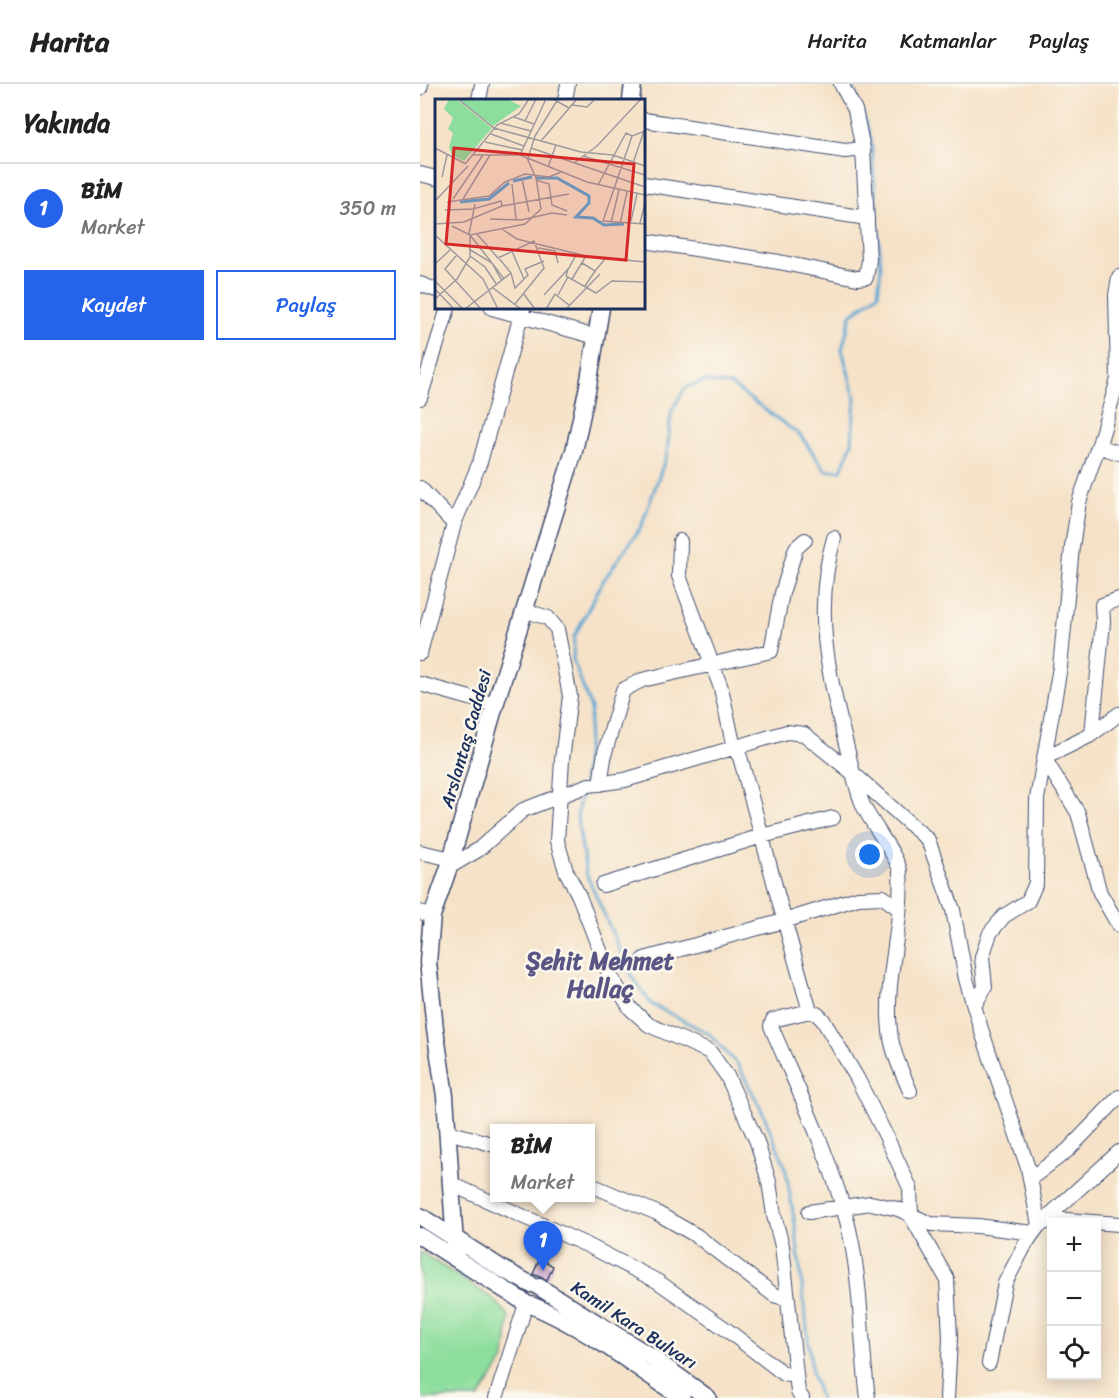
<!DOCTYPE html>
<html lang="tr">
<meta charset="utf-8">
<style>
body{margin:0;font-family:Sriracha,sans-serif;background:#f2f2f2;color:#222}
.controls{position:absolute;right:18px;bottom:18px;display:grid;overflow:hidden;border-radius:0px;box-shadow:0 3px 15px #0003}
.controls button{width:54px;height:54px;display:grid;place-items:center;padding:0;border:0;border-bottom:2px solid #e0e0e0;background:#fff;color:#222;font:30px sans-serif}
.you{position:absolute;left:450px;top:771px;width:21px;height:21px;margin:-15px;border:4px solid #fff;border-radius:50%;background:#1a73e8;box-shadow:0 0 0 9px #1a73e833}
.badge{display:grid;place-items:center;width:39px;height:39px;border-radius:50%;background:#2563eb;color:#fff;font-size:20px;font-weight:700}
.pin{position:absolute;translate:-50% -50px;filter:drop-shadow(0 2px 3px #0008)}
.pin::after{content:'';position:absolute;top:32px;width:21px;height:18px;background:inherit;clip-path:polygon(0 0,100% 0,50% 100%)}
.popup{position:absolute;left:70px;top:1040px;width:105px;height:78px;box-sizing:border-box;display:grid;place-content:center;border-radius:0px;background:#fff;filter:drop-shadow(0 2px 4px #0005);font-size:20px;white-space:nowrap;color:#767676}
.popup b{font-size:22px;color:#222}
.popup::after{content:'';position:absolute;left:50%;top:100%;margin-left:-12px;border:12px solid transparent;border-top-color:#fff}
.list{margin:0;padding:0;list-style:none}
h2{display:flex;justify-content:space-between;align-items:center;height:78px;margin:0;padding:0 24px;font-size:26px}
h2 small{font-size:20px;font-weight:400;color:#767676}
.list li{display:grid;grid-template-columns:39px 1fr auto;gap:18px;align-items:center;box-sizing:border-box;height:90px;padding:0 24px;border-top:2px solid #e0e0e0}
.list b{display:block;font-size:22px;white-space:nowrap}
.list p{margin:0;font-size:20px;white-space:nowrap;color:#767676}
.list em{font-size:20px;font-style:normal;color:#767676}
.actions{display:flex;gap:12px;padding:18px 24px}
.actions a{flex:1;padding:14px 0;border:2px solid #2563eb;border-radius:0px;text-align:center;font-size:21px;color:#2563eb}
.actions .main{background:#2563eb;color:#fff}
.icon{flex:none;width:33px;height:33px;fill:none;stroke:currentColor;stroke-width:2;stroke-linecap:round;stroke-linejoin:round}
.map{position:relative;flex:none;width:699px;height:1314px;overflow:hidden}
header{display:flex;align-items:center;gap:36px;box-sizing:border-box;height:84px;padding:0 30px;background:#fff;border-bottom:2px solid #e0e0e0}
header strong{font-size:28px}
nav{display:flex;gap:33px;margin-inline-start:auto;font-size:21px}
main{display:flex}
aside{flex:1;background:#fff}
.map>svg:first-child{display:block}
.green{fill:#8dde9e;stroke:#54867e;stroke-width:1.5}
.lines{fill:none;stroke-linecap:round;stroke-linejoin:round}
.stream{stroke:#5ba6d3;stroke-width:3}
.building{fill:#cb9fcf}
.minor-casing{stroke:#3c4a6e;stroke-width:16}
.major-casing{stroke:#3c4a6e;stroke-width:19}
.minor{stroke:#fff;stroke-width:14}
.major{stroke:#fff;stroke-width:16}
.labels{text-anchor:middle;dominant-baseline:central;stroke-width:5;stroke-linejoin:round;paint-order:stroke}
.street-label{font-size:18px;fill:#1b2f5e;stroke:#fbf7ec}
.district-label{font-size:24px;font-weight:bold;fill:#595686;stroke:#fbf7ec}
.inset-river{fill:none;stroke:#5ba6d3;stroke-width:3}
.inset-road{fill:none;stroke:#9e9a9e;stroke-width:1.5}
.view{fill:#d62828;fill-opacity:0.15;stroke:#d62828;stroke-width:3}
.inset-edge{fill:none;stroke:#1b2f5e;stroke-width:3}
</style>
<header>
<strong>Harita</strong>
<nav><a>Harita</a><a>Katmanlar</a><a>Paylaş</a></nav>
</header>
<main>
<aside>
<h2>Yakında<small></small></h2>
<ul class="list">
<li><span class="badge">1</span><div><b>BİM</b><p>Market</p></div><em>350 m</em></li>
</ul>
<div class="actions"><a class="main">Kaydet</a><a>Paylaş</a></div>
</aside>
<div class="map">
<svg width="699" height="1314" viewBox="0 0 699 1314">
<rect width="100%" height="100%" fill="#fbf7ec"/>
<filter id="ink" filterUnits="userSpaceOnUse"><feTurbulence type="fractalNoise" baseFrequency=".0167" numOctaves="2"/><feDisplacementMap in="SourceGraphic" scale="12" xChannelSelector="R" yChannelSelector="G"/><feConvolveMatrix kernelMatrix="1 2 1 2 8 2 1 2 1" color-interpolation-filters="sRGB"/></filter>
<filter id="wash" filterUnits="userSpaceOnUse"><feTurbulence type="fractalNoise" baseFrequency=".008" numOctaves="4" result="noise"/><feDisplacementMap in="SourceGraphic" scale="24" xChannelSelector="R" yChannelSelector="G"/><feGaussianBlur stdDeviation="1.35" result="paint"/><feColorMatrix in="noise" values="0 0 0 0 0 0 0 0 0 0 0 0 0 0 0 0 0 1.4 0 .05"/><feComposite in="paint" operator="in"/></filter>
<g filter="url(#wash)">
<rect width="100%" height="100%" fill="#f5e2c8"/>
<path class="green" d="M0 1168 72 1214 89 1232 85 1274 59 1314H0Z"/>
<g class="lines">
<path class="stream" d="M432 0 439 21
M163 699 171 625 153 576 154 553 183 497 221 443 247 370 251 328 265 304 285 297 311 301 380 351 406 387 421 386 432 359 435 314 422 265 431 231 458 210 461 184 451 55 442 27
M161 708 157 733 166 789 210 889 231 920 288 949 318 981 343 1029 365 1082 375 1140 392 1289 400 1314"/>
</g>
<g id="blocks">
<path class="building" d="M120 1174 133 1182 127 1196 113 1190Z"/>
</g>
</g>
<g filter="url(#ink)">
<use href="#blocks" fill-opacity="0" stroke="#3c4a6e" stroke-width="1.5"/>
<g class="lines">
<g class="minor-casing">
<path id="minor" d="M0 4 1 0
M59 16 62 0
M145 16 148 0
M224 36 425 67 443 65
M0 90 16 94
M224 100 447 134
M224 157 359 178 437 194 446 193 449 176 443 65 435 26 421 0
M0 200 16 206
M72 224 176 253
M0 314 28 224
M678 362 699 369
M0 404 34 440
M414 454C393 525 408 590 426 660 431 680 435 702 443 721 449 736 480 776 480 788 484 841 464 894 470 947 472 968 482 988 490 1007
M260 457 259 492 301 604 314 664 320 673C344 758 365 843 390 927
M104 526 128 534 137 545 150 612 142 676 137 757 146 787 159 812 189 890 211 925 229 941 290 968 307 992 324 1029 337 1058 349 1098 354 1131 362 1162 378 1308 382 1314
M0 569 34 440 60 378 103 224
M0 600 75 621
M699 630 669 652 624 674 658 729 680 809 699 842
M672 650 683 538 682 521 699 515
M180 700 185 668 203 606 222 596 351 567 362 509 376 464 385 456
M0 768 32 775
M29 783 58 766 103 726 169 701 205 696 367 648 384 650 434 690 508 756 533 826 546 895 561 945 608 1084 619 1141 699 1068
M183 801 342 752 413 734
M0 828 12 832
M224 875 364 837 438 814 463 813 478 824
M554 922 565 903 562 873 570 849 584 832 608 817 616 799 617 715 640 583 652 463 659 418 680 357 698 295 696 211 699 193
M28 1048 75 1061
M610 1095 648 1066 699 1013
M31 1100 169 1162 237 1197 307 1246 364 1290 376 1292
M171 1101 237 1129 277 1152 354 1211 368 1215
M389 1128 451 1119 478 1125 511 1140 558 1142 613 1149
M569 1279 585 1199 606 1159 619 1141 634 1135 699 1140
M76 1314 106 1220
M448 1314C440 1255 442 1195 427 1137 409 1070 378 1006 351 942L353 936 390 927 397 930 403 936 437 994 466 1052 490 1104 491 1132 527 1195 530 1254 527 1314"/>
</g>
<g class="major-casing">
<path id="major" d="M211 16 213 0
M0 1132 81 1184 110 1200
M0 1152 104 1218
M36 1175 25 1012 15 945 8 878 12 832 29 783 75 621 154 367 168 302 181 224
M119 1203 230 1272 288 1314
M111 1221C165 1243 214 1281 262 1314"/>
</g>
<use href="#minor" class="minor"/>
<use href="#major" class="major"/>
</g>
</g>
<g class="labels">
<g class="street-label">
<text transform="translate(46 655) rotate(-74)">Arslantaş Caddesi</text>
<text transform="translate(214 1241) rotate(33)">Kamil Kara Bulvarı</text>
</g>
<g class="district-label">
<text x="180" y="877">Şehit Mehmet<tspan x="180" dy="28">Hallaç</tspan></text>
</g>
</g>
<g transform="translate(15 15)">
<rect width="210" height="210" fill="#f5e2c8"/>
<path d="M14 0H21L57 29 29 62 17 56 14 48 18 34 13 30 18 19 9 10ZM23 0H72L86 7 58 27Z" fill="#8dde9e"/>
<path class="inset-river" d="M101 79H122L154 97V104L141 118 158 119 169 126 189 125M78 82 97 78M25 103 54 100 74 84"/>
<path class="inset-road" d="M23 0 59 29 146 53 178 56 210 67M118 0 134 9M137 6 152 8 160 0M79 18 99 25M90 22 101 0M65 24 96 32M210 32 197 37 168 122 210 125M56 35 89 47M106 42 142 0M50 43 87 51M0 49 31 65M96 49 210 88M38 56H85L152 83 210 96M85 56 111 0M148 57 210 76M93 59 100 37 123 0M31 64 62 26 84 15 94 0M139 64 162 47 206 0M198 64 209 32M113 68 121 46M7 78 12 56M87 80 94 113M101 81 114 85 117 106 132 112M77 85 81 120M163 86 191 34 197 37M18 100 48 56M28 100 55 56M0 102 33 67M12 103 54 97 70 83 90 75 114 78 126 73M67 107 134 95M55 120 86 121 117 114 132 116M196 122 202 95M176 124 184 91M205 124 210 104M0 125 29 123 67 107 66 102 38 110 10 111M185 125 192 93M67 130 82 140 151 157 210 163M34 135 40 105M42 135 63 159 99 142 109 169 80 205M0 136 48 180 63 210M103 149 120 152 123 164M34 150 57 164 35 136 90 125 106 110 101 79 92 59M21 157 10 170 46 210M35 157 50 168 62 186M63 158 76 174 80 189 89 180 76 150M147 164 160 172 170 160M0 165 15 151M133 170 131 177 161 194 177 182 210 183M89 180 93 176 90 170 109 162M137 180 151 157M0 182 28 210M67 182 57 164 69 180M150 187 160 172M58 189 86 210M0 190 19 210M88 194 100 210M109 196 134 169 142 154M123 196 133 178M0 200 22 180 35 158V136L17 127M30 210 76 174M111 210 120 195 134 206M131 210 165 175"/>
<path class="view" d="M19 49 199 65 191 161 11 145Z"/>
<rect width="210" height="210" class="inset-edge"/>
</g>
</svg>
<div class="controls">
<button>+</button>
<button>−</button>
<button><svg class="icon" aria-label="locate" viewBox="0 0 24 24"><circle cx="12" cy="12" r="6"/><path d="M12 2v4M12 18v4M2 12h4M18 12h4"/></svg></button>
</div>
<div class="you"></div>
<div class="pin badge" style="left:123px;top:1187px">1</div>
<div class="popup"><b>BİM</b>Market</div>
</div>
</main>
